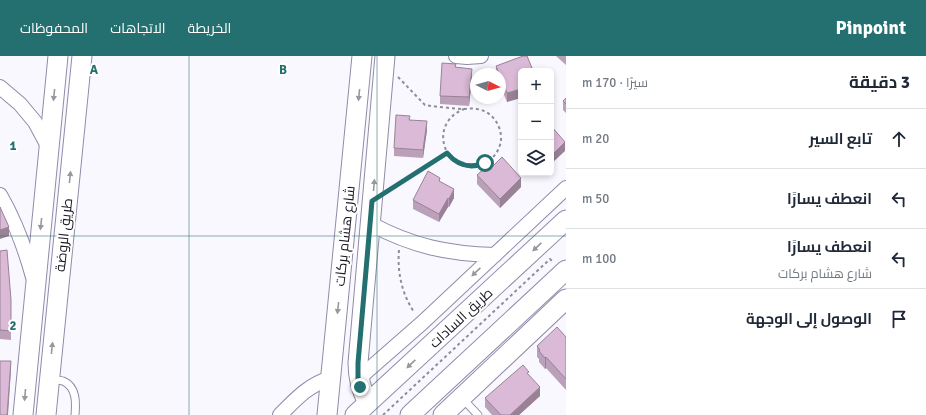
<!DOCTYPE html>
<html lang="ar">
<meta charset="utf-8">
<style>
body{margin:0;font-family:Signika,Cairo,sans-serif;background:#f6f6f7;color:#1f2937;direction:rtl}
.controls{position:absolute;right:12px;top:12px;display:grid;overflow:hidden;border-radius:6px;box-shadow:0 2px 6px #0003}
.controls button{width:36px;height:36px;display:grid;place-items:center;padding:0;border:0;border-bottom:1px solid #e0e1e3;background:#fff;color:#1f2937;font:20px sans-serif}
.compass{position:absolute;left:470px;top:12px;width:36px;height:36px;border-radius:50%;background:#fff;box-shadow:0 2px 6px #0003;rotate:96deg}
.stop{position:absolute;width:12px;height:12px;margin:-9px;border:3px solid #246f70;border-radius:50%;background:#fff}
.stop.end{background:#246f70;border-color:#fff;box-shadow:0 1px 4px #0008}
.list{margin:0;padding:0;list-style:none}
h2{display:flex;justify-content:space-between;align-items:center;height:52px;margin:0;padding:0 16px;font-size:17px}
h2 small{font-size:13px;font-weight:400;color:#747a83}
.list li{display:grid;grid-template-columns:26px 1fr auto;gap:12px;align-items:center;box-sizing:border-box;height:60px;padding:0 16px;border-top:1px solid #e0e1e3}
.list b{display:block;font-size:15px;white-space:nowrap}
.list p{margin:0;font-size:13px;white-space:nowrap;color:#747a83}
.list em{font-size:13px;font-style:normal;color:#747a83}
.icon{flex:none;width:22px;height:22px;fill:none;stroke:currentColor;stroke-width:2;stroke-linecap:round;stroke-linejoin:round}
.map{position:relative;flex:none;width:566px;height:359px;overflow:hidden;direction:ltr}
header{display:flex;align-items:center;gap:24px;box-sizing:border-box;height:56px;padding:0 20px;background:#246f70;color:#fff}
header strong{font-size:19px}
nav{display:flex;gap:22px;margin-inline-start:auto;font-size:14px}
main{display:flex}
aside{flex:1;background:#fff}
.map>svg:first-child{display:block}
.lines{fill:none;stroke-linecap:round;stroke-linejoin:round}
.lane-casing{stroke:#918ba8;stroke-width:9}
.street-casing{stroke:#918ba8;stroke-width:16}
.secondary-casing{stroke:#918ba8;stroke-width:21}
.path{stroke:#8e8c95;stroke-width:2;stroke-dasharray:3 3;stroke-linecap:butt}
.lane{stroke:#fff;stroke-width:7}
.street{stroke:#fff;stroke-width:14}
.secondary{stroke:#fff;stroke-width:19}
.wall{fill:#bba0b9}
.shaded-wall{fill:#998296}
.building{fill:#dabad7;stroke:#998296}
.oneway{fill:#98979c}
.route{stroke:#246f70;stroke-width:5}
.grid{fill:none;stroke:#246f70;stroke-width:1;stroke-opacity:0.55}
.labels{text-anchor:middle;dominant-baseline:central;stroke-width:4;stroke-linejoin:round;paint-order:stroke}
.street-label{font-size:14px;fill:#1b1823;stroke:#fff}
.grid-label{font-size:13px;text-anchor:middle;font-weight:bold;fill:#246f70;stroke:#fff;stroke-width:4;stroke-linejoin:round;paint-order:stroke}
</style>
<header>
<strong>Pinpoint</strong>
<nav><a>الخريطة</a><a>الاتجاهات</a><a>المحفوظات</a></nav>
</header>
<main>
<aside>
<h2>3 دقيقة<small>سيرًا · 170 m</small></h2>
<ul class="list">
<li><svg class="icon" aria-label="ahead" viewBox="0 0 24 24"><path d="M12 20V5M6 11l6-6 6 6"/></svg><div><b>تابع السير</b></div><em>20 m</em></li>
<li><svg class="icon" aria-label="left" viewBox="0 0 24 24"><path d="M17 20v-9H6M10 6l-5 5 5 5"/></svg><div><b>انعطف يسارًا</b></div><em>50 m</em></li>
<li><svg class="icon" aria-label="left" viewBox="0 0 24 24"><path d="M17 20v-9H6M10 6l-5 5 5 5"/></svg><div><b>انعطف يسارًا</b><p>شارع هشام بركات</p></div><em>100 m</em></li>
<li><svg class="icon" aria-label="arrive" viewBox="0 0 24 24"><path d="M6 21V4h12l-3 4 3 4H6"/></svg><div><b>الوصول إلى الوجهة</b></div></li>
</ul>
</aside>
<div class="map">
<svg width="566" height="359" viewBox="0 0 566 359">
<rect width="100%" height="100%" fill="#f9f8ff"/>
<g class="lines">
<g class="lane-casing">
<path id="lane" d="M50 324C54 324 59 324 63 325 77 331 76 347 75 359
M462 342 478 359"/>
</g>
<g class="street-casing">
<path id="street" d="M456 0 467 1 481 0
M0 31 20 48 35 66 49 92
M0 139C15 165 25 192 33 221
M371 168C412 190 448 198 495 199
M358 323 422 267 566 132
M280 359C296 343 308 329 331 322"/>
</g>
<g class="secondary-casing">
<path id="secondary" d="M368 347C361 334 358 322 358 307L385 0
M23 359 58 0
M46 359 82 0
M327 359 362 0
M355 359 566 164
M410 359 566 214
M443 359 566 243"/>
</g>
<path class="path" d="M398 21 425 49C437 51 450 52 462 53 467 53 472 52 477 53 492 55 502 70 501 84 500 94 493 104 483 108 448 124 424 69 464 53
M389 134 447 97
M399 194C397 216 402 238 414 256
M383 359 550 203 553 206"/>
<use href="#lane" class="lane"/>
<use href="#street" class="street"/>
<use href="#secondary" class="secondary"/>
</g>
<path class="wall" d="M556 0H566V9Z
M496 10 532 15 507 46 500 29V18H496Z
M456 11 472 21 469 50 440 48V40Z
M566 42V57L563 54V45Z
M410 64 427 74 423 102 394 100V92Z
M490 113 521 131 500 152 477 128V119Z
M440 126 454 142 449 151H448L439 166 413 153V144Z
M0 195 11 244V284L0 283Z
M566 281V334L546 312 545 313 539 306V303L537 301V290Z
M529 319 540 340 519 359H492L485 351V342Z"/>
<path class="shaded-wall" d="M532 12V15H528V13Z
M472 13V21L469 50V41Z
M521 33V42L507 46V37Z
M427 65V74L423 102V94Z
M565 86V95L551 108V100Z
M521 122V131L500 152V143Z
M454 133V142L449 151V143Z
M448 142V151L439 166V158Z
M9 171V180L0 183V174Z
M546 301V312L545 313V302Z
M11 305V314L8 359H7Z
M540 331V340L519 359H510Z"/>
<path class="building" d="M523 0H527L532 12 528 13 529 15H521V33L507 37 500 20V18H499L496 10Z
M442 7 456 8 455 11 472 13 469 41 440 40Z
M566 42V48L563 45Z
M396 59 410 60 409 64 427 65 423 94 394 92Z
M551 70 565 86 551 100Z
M502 101 521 122 500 143 477 119 487 110 490 113Z
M428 115 440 122 439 125 454 133 449 143 448 142 439 158 413 144Z
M0 151 9 171 0 174Z
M7 194 11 244V275L0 274V195Z
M557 271 566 281V323L546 301 545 302 539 295 540 294 537 290Z
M0 305H11L7 359H0Z
M523 309 529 316 527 317 540 331 510 359H501L485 342Z"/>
<defs><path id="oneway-solid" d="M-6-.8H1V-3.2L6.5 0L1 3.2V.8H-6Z"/></defs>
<g class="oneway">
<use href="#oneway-solid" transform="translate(54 39) rotate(96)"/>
<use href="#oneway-solid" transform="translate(359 39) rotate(96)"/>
<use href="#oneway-solid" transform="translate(70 121) rotate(-84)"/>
<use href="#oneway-solid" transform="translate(374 129) rotate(-85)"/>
<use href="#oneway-solid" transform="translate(41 168) rotate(96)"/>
<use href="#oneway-solid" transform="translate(537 191) rotate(137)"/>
<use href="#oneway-solid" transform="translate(476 216) rotate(137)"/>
<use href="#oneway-solid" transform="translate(338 252) rotate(96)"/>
<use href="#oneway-solid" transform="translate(52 292) rotate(-84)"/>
<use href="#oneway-solid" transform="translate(411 308) rotate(137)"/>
<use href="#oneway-solid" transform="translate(25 339) rotate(95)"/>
</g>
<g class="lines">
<path class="route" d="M360 331 358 323V307L372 145 447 97C457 109 470 113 485 107"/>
</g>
<path class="grid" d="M189 0V359M377 0V359M0 180H566"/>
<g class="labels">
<g class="street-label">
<text transform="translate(64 179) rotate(-84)">طريق الروضة</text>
<text transform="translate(345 180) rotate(-84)">شارع هشام بركات</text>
<text transform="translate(461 262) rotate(-43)">طريق السادات</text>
</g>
</g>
<g class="grid-label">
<text x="94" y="18">A</text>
<text x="283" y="18">B</text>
<text x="13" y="94">1</text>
<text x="13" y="274">2</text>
</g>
</svg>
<div class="controls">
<button>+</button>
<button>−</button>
<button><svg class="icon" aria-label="layers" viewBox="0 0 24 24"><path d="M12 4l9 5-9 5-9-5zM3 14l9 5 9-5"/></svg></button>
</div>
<svg class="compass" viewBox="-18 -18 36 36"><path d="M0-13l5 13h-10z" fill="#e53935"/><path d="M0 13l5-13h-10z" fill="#747a83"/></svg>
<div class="stop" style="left:485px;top:107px"></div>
<div class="stop end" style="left:360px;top:331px"></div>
</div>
</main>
